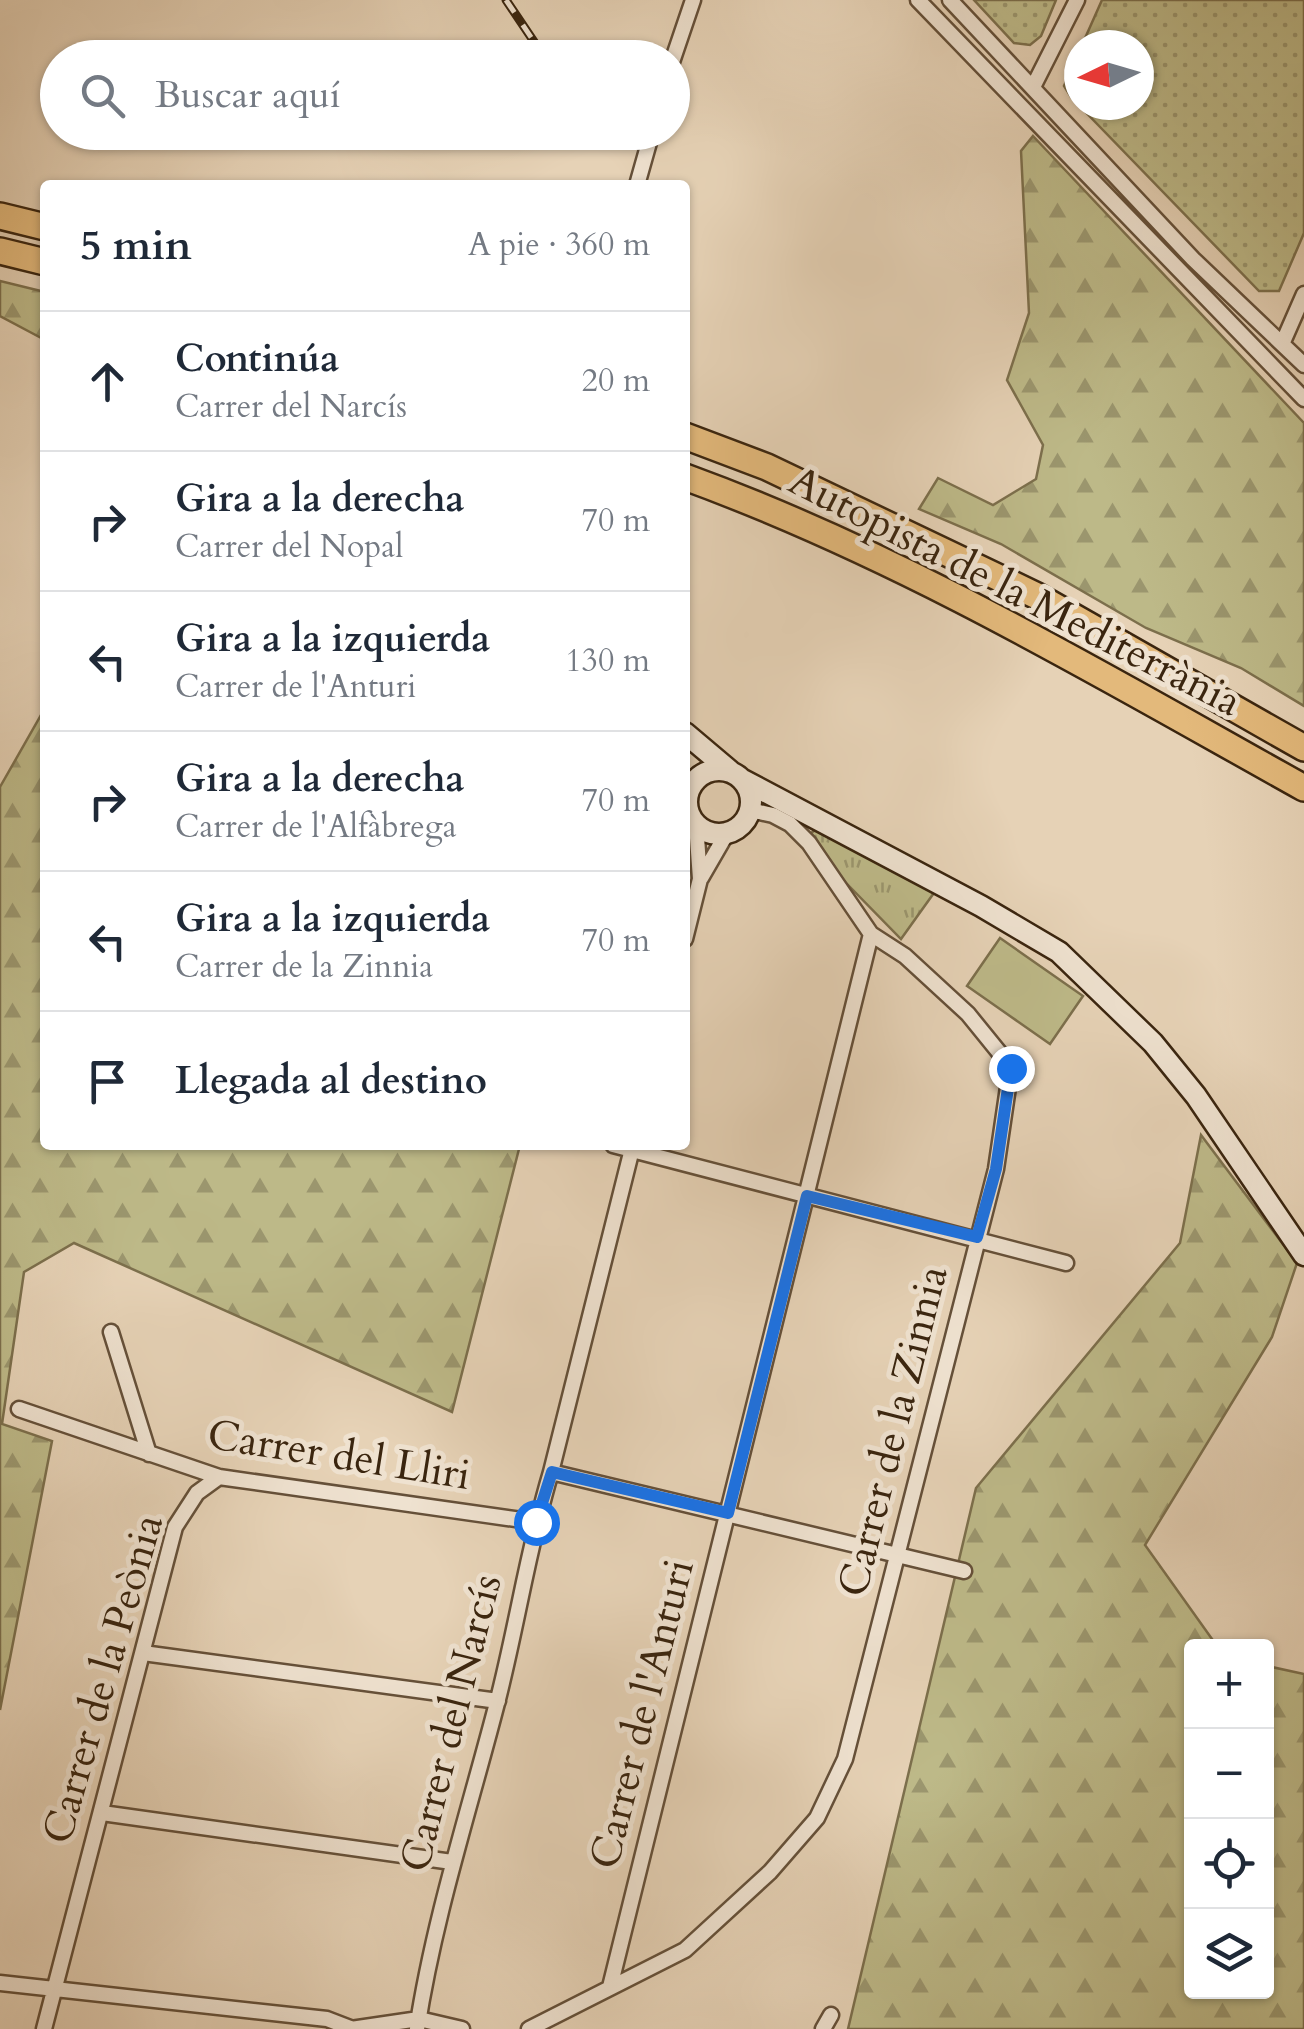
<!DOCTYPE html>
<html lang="es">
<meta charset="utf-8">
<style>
body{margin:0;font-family:Cardo,serif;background:#f2f2f3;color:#1f2937}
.controls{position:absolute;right:30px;bottom:30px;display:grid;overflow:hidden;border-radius:10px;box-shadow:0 2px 8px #0004}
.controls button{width:90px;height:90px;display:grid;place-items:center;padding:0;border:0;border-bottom:2px solid #e0e1e3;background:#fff;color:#1f2937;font:50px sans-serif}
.compass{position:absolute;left:1064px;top:30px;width:90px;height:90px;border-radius:50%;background:#fff;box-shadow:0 2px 8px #0004;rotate:265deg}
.stop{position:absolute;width:30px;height:30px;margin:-22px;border:8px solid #1a73e8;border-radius:50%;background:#fff}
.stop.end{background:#1a73e8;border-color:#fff;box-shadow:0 2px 10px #0008}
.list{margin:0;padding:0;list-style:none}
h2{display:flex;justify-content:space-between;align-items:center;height:130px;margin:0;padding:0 40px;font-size:42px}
h2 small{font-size:32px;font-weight:400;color:#747a83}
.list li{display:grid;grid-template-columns:65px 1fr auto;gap:30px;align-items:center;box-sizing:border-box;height:140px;padding:0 40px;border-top:2px solid #e0e1e3}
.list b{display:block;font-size:38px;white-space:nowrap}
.list p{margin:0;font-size:32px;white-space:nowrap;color:#747a83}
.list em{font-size:32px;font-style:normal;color:#747a83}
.icon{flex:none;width:55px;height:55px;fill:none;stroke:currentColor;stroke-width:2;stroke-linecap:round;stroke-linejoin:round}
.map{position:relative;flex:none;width:1304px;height:2029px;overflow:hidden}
.search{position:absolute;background:#fff;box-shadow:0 2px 8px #0004;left:40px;top:40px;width:650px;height:110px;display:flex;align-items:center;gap:25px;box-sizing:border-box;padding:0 35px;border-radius:55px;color:#747a83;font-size:38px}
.panel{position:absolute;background:#fff;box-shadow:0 2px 8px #0004;left:40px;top:180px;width:650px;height:970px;border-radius:10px}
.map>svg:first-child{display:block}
.grass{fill:url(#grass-dots);stroke:#7c6f4c;stroke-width:2.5}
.forest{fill:url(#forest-firs);stroke:#7c6f4c;stroke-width:2.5}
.park{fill:url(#park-tufts);stroke:#7c6f4c;stroke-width:2.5}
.pitch{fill:#bdb988;stroke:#7c6f4c;stroke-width:2.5}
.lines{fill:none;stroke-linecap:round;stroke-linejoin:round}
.street-casing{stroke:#655039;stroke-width:19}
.secondary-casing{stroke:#3a250f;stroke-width:25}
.highway-casing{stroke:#3a250f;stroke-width:30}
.street{stroke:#efe2d0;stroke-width:14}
.secondary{stroke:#efe2d0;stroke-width:20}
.highway{stroke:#e3b97b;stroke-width:25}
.rail-casing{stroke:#3a250f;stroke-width:9}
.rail{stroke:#efe2d0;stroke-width:5;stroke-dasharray:15;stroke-linecap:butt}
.route{stroke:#1a73e8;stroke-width:12}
.labels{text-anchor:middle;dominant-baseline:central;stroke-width:10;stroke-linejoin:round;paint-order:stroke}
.street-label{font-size:42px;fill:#3a250f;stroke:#efe2d0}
</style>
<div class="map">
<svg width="1304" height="2029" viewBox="0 0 1304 2029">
<defs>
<pattern id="grass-dots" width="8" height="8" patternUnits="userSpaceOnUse" patternTransform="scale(2.5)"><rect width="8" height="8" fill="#bdb988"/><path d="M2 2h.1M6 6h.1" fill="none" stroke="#9b966e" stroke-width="1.8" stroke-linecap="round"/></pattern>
<pattern id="forest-firs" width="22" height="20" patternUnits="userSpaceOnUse" patternTransform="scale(2.5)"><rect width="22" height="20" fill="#bdb988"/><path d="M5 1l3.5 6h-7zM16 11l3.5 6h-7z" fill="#9b966e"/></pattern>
<pattern id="park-tufts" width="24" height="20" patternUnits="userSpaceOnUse" patternTransform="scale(2.5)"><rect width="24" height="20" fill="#bdb988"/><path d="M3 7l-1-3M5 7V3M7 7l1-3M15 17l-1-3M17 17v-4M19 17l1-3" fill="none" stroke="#9b966e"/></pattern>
</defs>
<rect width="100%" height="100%" fill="#e6d2b6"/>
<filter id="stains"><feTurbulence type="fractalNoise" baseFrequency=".002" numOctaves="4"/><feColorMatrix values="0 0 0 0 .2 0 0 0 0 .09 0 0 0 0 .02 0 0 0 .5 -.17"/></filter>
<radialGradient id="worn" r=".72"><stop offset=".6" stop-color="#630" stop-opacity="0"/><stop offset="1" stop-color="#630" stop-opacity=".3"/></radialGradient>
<path class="grass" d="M974 0H1056L1041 36 1030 45 1014 43Z
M1102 0H1304V233L1279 291H1259L1071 97 1064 86 1079 53V105H1139V45H1082Z"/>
<path class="forest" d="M1033 136 1304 423V706L1241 668 1146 628 1001 544 919 509 938 478 993 505 1036 479 1043 445 1007 380 1029 313 1021 151Z
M0 281 45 292V340L0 316Z
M45 708V1145H520L452 1412 74 1243 24 1272 2 1424 52 1441 0 1710V787Z
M1201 1135 1297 1263 1272 1337 1145 1545 1217 1646H1192V1992H1266L1267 1666 1304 1674V2029H848L976 1488 1180 1243Z"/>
<path class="park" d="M826 822 936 890 901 939 803 839Z"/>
<path class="pitch" d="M1000 938 1083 996 1050 1044 967 986Z"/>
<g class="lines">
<g class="street-casing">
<path id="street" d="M918 0 1304 399
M950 0 1193 259 1304 365
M672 62 693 0
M1033 87 1077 0
M637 185 652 132
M1283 342 1304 294
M701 878 727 833
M685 939 700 879 696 824
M613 1145 1066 1263
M111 1332 149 1454
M19 1409 219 1477 536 1522
M551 1472 964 1571
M143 1653 498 1701
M102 1813 452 1862
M0 1983 327 2019 353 2029
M610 1987 871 934
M44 2029 175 1527 197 1493 219 1477
M351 2029 419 2019 462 2029
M417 2029C434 1918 469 1811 497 1703 517 1626 528 1548 551 1472L633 1145
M529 2029 685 1950 770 1872 817 1818 845 1759 996 1169 1011 1067 968 1014 905 956 871 934 809 843 790 824 773 815 750 810
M823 2029 831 2015"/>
</g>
<g class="secondary-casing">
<path id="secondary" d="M685 733 730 771
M687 802a32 32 0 1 1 64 0a32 32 0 1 1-64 0Z
M743 780 981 906 1059 952 1153 1043 1196 1096 1304 1255"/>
</g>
<g class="highway-casing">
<path id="highway" d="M0 216 45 227
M0 251 45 262
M685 436 767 467 1037 596 1304 748
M685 477C902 556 1103 676 1304 788"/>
</g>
<use href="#street" class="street"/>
<use href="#secondary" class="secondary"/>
<use href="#highway" class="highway"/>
<g class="rail-casing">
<path id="rail" d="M506 0 545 58
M582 132V133"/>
</g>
<use href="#rail" class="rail"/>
</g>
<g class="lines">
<path class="route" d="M536 1522 552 1472 728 1513 807 1196 977 1237 996 1169 1011 1068"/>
</g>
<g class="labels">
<g class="street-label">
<text transform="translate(1015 591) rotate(27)">Autopista de la Mediterrània</text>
<text transform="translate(893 1431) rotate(-76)">Carrer de la Zinnia</text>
<text transform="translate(339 1455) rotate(9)">Carrer del Lliri</text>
<text transform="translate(103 1679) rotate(-74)">Carrer de la Peònia</text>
<text transform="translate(642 1714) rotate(-76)">Carrer de l'Anturi</text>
<text transform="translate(451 1723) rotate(-76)">Carrer del Narcís</text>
</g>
</g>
<rect width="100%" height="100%" filter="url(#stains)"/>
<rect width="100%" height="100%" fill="url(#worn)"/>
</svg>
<div class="controls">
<button>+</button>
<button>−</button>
<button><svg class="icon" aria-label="locate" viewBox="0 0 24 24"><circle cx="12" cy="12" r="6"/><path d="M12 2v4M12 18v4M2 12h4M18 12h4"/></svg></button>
<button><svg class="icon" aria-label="layers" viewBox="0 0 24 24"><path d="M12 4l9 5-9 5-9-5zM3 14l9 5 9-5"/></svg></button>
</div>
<svg class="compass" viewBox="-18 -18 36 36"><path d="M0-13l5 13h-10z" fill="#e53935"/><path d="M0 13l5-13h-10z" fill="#747a83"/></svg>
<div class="stop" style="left:536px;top:1522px"></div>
<div class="stop end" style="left:1011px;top:1068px"></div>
<div class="search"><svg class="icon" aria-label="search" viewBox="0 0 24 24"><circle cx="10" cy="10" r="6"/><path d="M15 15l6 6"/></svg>Buscar aquí</div>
<section class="panel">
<h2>5 min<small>A pie · 360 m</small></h2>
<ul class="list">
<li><svg class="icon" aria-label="ahead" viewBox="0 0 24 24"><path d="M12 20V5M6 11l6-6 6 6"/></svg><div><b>Continúa</b><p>Carrer del Narcís</p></div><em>20 m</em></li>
<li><svg class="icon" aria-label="right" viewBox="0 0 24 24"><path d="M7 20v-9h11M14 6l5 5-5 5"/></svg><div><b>Gira a la derecha</b><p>Carrer del Nopal</p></div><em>70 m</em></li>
<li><svg class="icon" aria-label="left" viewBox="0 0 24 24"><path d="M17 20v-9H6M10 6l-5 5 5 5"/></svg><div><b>Gira a la izquierda</b><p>Carrer de l'Anturi</p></div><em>130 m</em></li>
<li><svg class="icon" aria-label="right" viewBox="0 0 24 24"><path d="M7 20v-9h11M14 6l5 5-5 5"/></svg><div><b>Gira a la derecha</b><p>Carrer de l'Alfàbrega</p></div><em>70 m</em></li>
<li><svg class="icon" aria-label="left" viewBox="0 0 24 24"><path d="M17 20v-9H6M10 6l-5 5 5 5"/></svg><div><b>Gira a la izquierda</b><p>Carrer de la Zinnia</p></div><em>70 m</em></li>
<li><svg class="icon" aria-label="arrive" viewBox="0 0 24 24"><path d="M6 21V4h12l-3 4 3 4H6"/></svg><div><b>Llegada al destino</b></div></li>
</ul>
</section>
</div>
